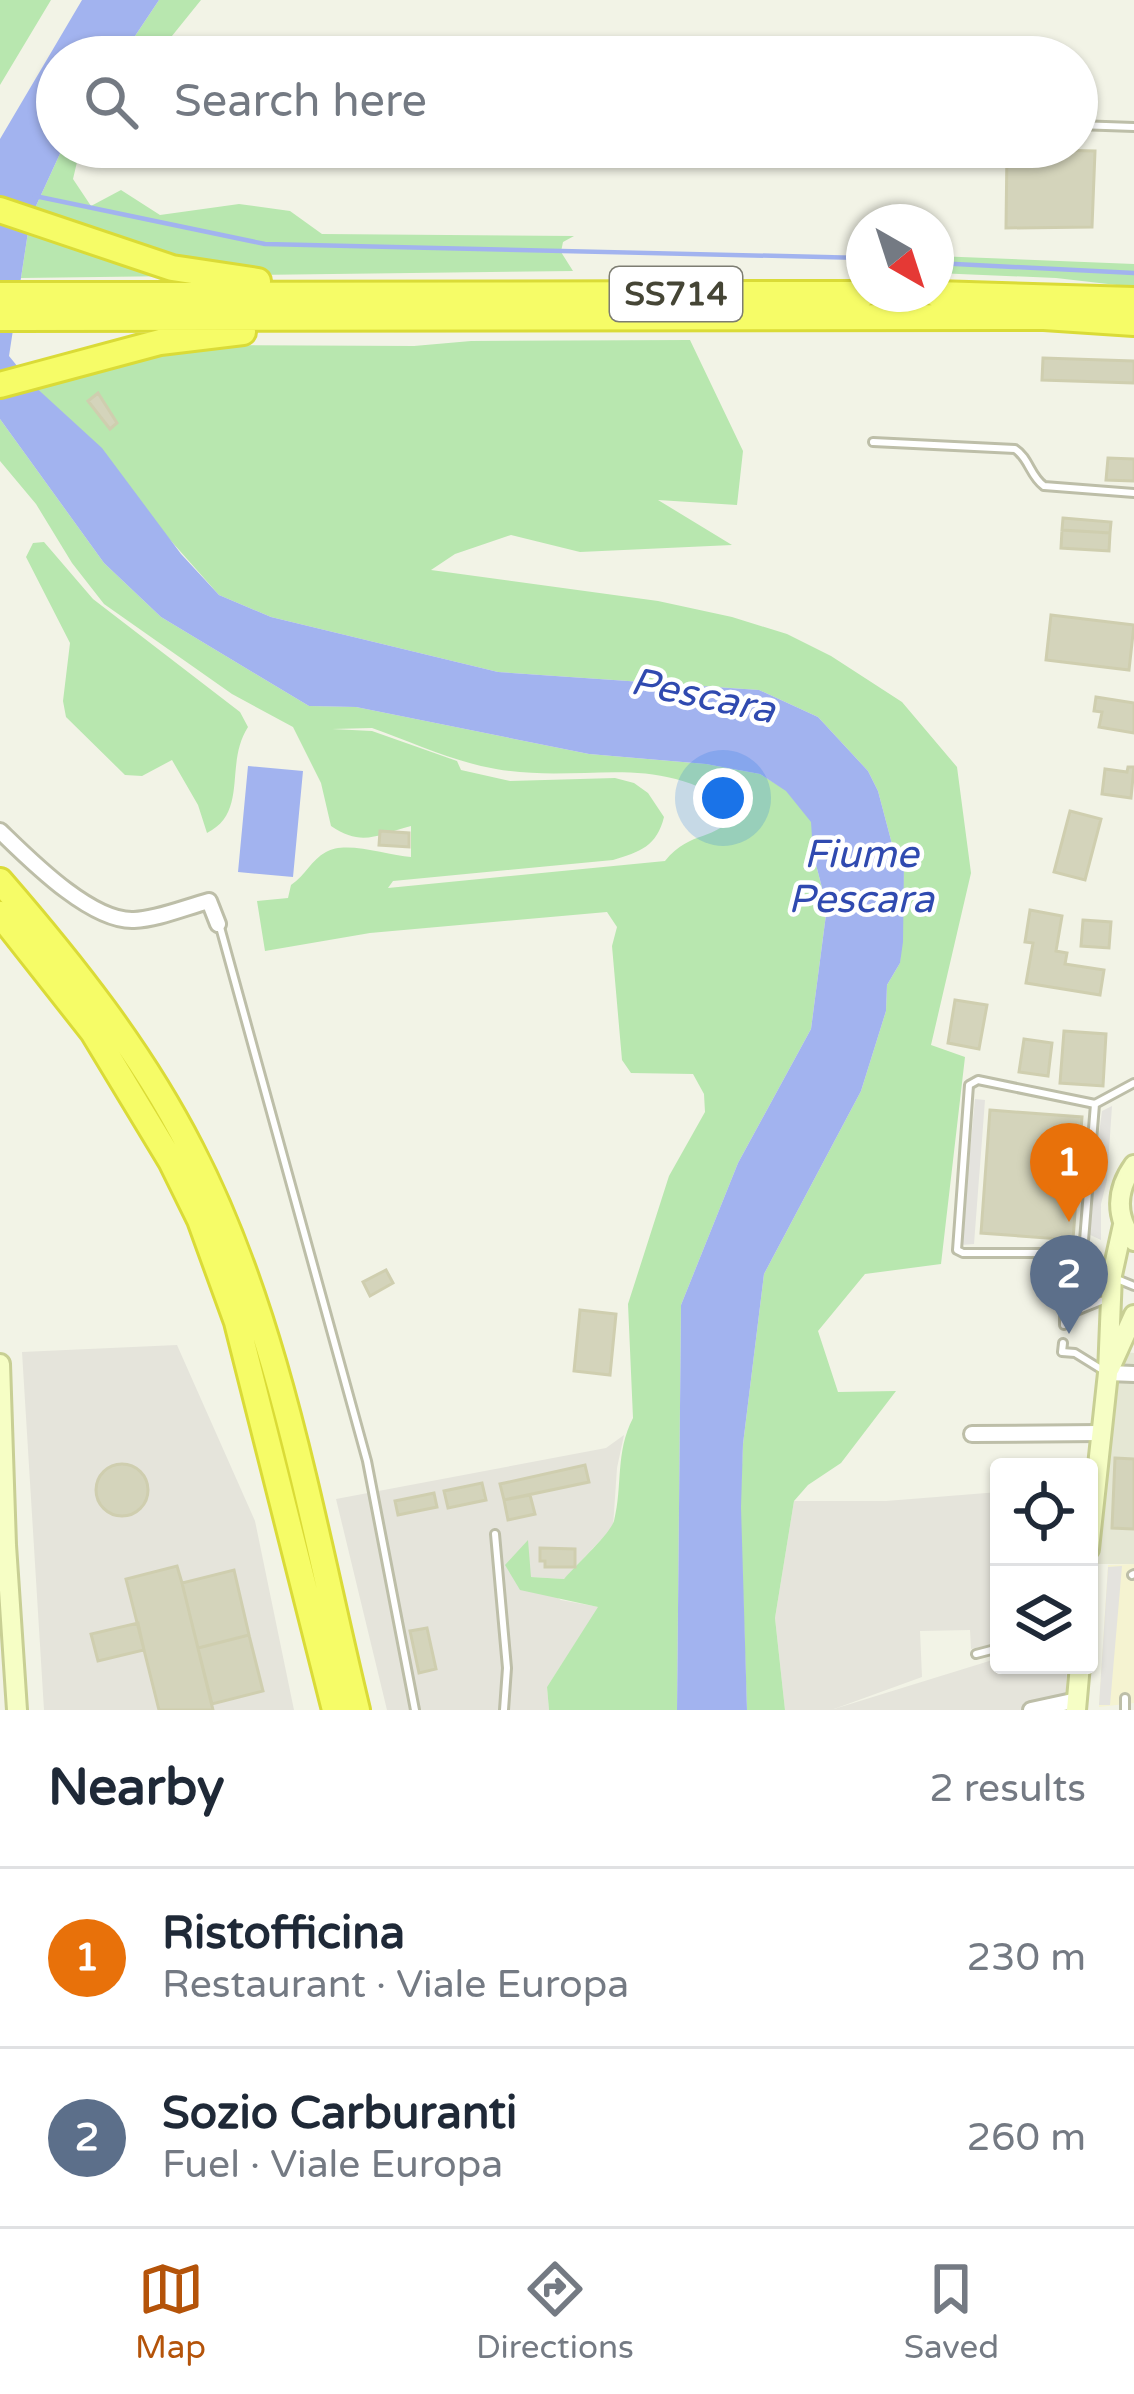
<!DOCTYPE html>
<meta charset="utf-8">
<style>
body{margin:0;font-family:"Varela Round",sans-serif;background:#f2f2f3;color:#1f2937}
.controls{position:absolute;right:36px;bottom:36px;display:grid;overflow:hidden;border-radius:12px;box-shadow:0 3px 9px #0004}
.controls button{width:108px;height:108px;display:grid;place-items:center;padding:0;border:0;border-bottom:3px solid #e0e1e3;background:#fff;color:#1f2937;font:60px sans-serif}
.compass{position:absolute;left:846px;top:204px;width:108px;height:108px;border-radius:50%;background:#fff;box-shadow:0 3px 9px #0004;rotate:141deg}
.you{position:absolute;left:723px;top:798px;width:42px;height:42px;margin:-30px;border:9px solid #fff;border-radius:50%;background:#1a73e8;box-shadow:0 0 0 18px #1a73e833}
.badge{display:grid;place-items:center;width:78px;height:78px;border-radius:50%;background:#b45309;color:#fff;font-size:39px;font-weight:700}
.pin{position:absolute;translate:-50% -99px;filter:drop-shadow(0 3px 6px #0008)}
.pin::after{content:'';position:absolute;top:63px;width:42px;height:36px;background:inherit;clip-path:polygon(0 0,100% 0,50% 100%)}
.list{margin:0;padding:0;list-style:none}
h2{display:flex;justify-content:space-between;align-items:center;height:156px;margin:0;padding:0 48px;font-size:51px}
h2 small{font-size:39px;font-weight:400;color:#747a83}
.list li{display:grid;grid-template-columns:78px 1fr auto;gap:36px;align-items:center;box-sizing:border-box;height:180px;padding:0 48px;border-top:3px solid #e0e1e3}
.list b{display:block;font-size:45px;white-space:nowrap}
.list p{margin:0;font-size:39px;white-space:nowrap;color:#747a83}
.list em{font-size:39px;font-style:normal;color:#747a83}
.icon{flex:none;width:66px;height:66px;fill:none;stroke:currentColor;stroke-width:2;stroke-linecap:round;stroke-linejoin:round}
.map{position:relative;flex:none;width:1134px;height:1710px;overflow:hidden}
.search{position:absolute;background:#fff;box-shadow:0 3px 9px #0004;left:36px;right:36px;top:36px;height:132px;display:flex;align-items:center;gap:30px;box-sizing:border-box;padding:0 42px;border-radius:66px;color:#747a83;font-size:45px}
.sheet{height:516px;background:#fff}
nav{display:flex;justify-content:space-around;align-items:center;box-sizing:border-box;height:168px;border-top:3px solid #e0e1e3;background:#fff;font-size:33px;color:#747a83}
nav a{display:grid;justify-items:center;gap:6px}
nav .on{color:#b45309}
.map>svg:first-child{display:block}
.residential{fill:#e5e7d4}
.commercial{fill:#f5f3d1}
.industrial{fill:#e5e4db}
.green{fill:#b8e7af;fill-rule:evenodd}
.parking{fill:#e4e3de}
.water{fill:#a2b3ef}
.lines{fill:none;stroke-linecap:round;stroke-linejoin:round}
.stream{stroke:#a2b3ef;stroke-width:4.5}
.building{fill:#d4d4bb;stroke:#cfceaf;stroke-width:3}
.lane-casing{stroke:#bdbea8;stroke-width:12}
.street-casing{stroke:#bdbea8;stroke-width:20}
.secondary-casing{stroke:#c8cf94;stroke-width:24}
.highway-casing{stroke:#dadb37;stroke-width:30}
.lane{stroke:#fff;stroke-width:6}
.street{stroke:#fff;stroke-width:14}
.secondary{stroke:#f6fec5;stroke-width:18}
.highway{stroke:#f6fc67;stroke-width:24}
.labels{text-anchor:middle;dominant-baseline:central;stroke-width:9;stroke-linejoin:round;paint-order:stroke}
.shield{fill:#fff;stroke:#7d7d72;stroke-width:3}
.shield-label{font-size:33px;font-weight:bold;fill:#454535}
.water-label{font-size:39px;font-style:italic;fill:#304ab0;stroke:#fff}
</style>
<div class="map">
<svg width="1134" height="1710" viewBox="0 0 1134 1710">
<rect width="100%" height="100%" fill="#f2f3e6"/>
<path class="residential" d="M1110 1350 1134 1353V1564H1089V1524Z"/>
<path class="commercial" d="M1134 1564V1703L1099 1707 1108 1565Z"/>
<path class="industrial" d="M177 1345 255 1521 294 1710H44L22 1352Z
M624 1435 617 1468 613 1527 564 1579 531 1577 505 1565 561 1600 599 1607 547 1687 549 1710H387L336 1499 606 1448Z
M999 1492V1643L971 1649 970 1630 920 1631 922 1677 834 1709 999 1658V1665H1067L1065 1710H785L775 1618 794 1501H886Z"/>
<path class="green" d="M0 0H51L0 85Z
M159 0H201L155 57H121Z
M63 147H88L77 162 73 179 91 206 121 190 160 215 239 204 290 211 322 234 574 236 563 242 561 252 573 271 21 278 30 219Z
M936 256 1134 264V287L1056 278 936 273Z
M690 340 743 451 737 505 658 500 732 545 580 552 511 535 455 554 431 570 658 601 732 617 787 634 831 656 902 702 957 767 971 873 931 1045 965 1057 941 1264 865 1274 818 1331 838 1392 896 1391 841 1463 808 1485 794 1501 775 1618 785 1710H747L740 1507 743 1444 764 1274 861 1091 886 1011 887 985 900 963 904 863 892 844 878 791 868 771 818 717 759 690 498 672 271 617 219 595 31 383 184 345 414 346 471 341Z
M0 419 104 563 161 617 309 706 356 707 589 754 706 764 760 774 786 790 812 822 813 853 827 907 811 1029 738 1163 681 1305 677 1710H549L547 1687 598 1607 520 1590 505 1565 528 1540 531 1577 564 1579C575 1566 610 1534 614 1521 623 1485 615 1453 633 1418L628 1304 669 1176 705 1112 704 1094 693 1074 631 1073 622 1060 612 946 617 927 607 912 370 933 265 951 257 901 288 898 291 885C306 875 311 860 326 852 345 840 387 855 411 857V826C377 835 362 847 331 826L321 783 293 727 232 694 104 604 72 563 36 504 0 461ZM372 728C412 742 454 762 496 769 588 785 655 748 739 810 714 844 692 828 665 861L388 888 393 881 613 860C640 852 657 846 664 817L648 793 634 783 615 778 510 781 461 770 457 761 372 731 332 729Z
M44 542 93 599 240 712 248 727C224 764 249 812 207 833L198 805 172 760 142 776 125 775 66 717 63 701 70 643 26 557 33 543Z"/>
<path class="parking" d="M975 1099 985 1100 974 1244 961 1245Z
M1112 1106 1107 1180 1101 1204V1240L1086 1233 1102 1111Z
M1122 1566 1110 1705H1099L1108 1567Z"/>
<path class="water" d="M82 0H159L121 57H57V147H63L30 219 9 356 31 383 102 448 181 554 219 595 271 617 498 672 759 690 818 717 868 771 878 791 892 844 904 863 903 942 900 963 887 985 886 1011 861 1091 764 1274 743 1444 741 1507 747 1710H677L681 1305 738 1163 811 1029 827 907 813 853 811 822 786 791 760 774 706 764 589 754 356 707 309 706 161 617 104 563 0 419V139Z
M248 766 303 771 293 877 238 872Z"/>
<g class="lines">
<path class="stream" d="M35 196 265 244 864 258
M936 263 1134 273"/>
</g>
<path class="building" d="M1007 149 1095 151 1092 227 1006 228Z
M1043 358 1134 361V383L1042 380Z
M98 393 117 423 110 429 88 401Z
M1108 458 1134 459V481L1106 480Z
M1063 518 1111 522 1110 533 1062 530Z
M1062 530 1110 533 1109 551 1061 548Z
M1051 615 1134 625 1129 670 1046 660Z
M1096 697 1134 703V733L1099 727 1102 712 1094 711Z
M1128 767H1134L1131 798 1102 794 1105 769 1127 772Z
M1070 811 1101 819 1085 880 1054 872Z
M380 831 409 833V847L379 845Z
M1030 910 1062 916 1056 951 1067 953 1065 964 1104 970 1100 995 1026 983 1033 943 1025 942Z
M1083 920 1111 922 1109 948 1081 946Z
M955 1000 987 1005 979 1049 948 1043Z
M1064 1031 1106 1034 1103 1086 1060 1083Z
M1024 1039 1052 1043 1048 1076 1019 1072Z
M990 1110 1082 1117 1073 1240 981 1233Z
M386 1270 393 1283 370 1296 363 1282Z
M580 1310 616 1314 610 1375 574 1371Z
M1115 1458 1134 1459V1529L1112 1528Z
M96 1490a26 26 0 1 1 52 0a26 26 0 1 1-52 0Z
M585 1465 589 1482 504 1500 500 1484Z
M482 1483 486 1500 448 1508 444 1491Z
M434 1493 437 1507 398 1515 395 1501Z
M530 1495 535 1514 508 1520 504 1500Z
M540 1548 575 1549V1567H545V1561H540Z
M177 1566 182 1583 213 1710H159L144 1650 126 1579Z
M234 1570 249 1635 198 1648 182 1583Z
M138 1623 144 1650 98 1661 91 1634Z
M427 1628 436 1669 419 1673 410 1631Z
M249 1635 263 1691 212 1704 198 1648Z"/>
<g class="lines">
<g class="lane-casing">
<path id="lane" d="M1077 125 1134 127
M873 442 1015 449C1029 458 1030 476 1044 486L1134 493
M220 927 367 1461 415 1710
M1134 1083 1095 1104 978 1080 969 1085 957 1250 963 1253H1083L1117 1279 1134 1286
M1083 1253 1095 1104
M1064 1325V1316L1106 1299
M1063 1343 1062 1352 1075 1353 1104 1371
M495 1534 507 1668 504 1710
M1132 1575 1134 1574
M976 1654 999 1648
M1125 1710V1698"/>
</g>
<g class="street-casing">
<path id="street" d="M0 831C30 860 91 922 134 920 158 919 186 907 209 901L218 924
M1108 1373 1134 1374
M972 1434 1100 1433
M1031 1710 1077 1700"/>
</g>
<g class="secondary-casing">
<path id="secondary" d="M1134 1165C1116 1190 1115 1217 1134 1241
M0 1364 6 1545 17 1710
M1110 1368 1134 1315
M1089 1549 1108 1373 1112 1275 1123 1225
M1076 1710 1080 1665"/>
</g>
<g class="highway-casing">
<path id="highway" d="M0 210 172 268 258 281
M936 294 1134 300
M0 295 864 294
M0 318 1044 317 1134 323
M0 385 160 342 243 332
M0 881C72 964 141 1051 191 1149 279 1319 312 1525 357 1710
M0 914 93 1032 171 1161 200 1220 237 1322 335 1710"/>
</g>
<use href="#lane" class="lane"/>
<use href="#street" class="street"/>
<use href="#secondary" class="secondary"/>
<use href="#highway" class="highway"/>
</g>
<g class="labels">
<rect class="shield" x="610" y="267" width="132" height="54" rx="9"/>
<g class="shield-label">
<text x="676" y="294">SS714</text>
</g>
<g class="water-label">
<text transform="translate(703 696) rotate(12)">Pescara</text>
<text x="861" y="854">Fiume<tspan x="861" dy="45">Pescara</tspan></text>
</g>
</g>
</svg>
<div class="controls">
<button><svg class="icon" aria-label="locate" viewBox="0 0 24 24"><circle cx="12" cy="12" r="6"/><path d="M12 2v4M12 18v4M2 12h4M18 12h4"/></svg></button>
<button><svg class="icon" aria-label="layers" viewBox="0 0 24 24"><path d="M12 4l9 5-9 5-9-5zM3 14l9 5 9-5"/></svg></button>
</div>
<svg class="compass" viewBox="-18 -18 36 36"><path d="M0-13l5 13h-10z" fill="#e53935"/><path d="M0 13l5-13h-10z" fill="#747a83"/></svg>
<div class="you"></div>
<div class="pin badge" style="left:1069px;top:1222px;background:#e8710a">1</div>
<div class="pin badge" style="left:1069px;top:1334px;background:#5c6f8a">2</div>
<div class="search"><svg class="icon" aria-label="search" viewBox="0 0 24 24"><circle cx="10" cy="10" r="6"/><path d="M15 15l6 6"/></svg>Search here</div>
</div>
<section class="sheet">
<h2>Nearby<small>2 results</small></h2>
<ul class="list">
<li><span class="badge" style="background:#e8710a">1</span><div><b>Ristofficina</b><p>Restaurant · Viale Europa</p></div><em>230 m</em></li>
<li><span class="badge" style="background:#5c6f8a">2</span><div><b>Sozio Carburanti</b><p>Fuel · Viale Europa</p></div><em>260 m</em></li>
</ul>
</section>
<nav>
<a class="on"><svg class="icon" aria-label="map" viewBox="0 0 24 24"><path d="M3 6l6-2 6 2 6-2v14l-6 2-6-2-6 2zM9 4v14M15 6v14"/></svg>Map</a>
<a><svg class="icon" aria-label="directions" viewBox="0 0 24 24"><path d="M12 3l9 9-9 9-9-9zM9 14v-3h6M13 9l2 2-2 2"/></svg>Directions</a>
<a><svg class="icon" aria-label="saved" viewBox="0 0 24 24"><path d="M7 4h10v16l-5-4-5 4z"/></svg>Saved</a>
</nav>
